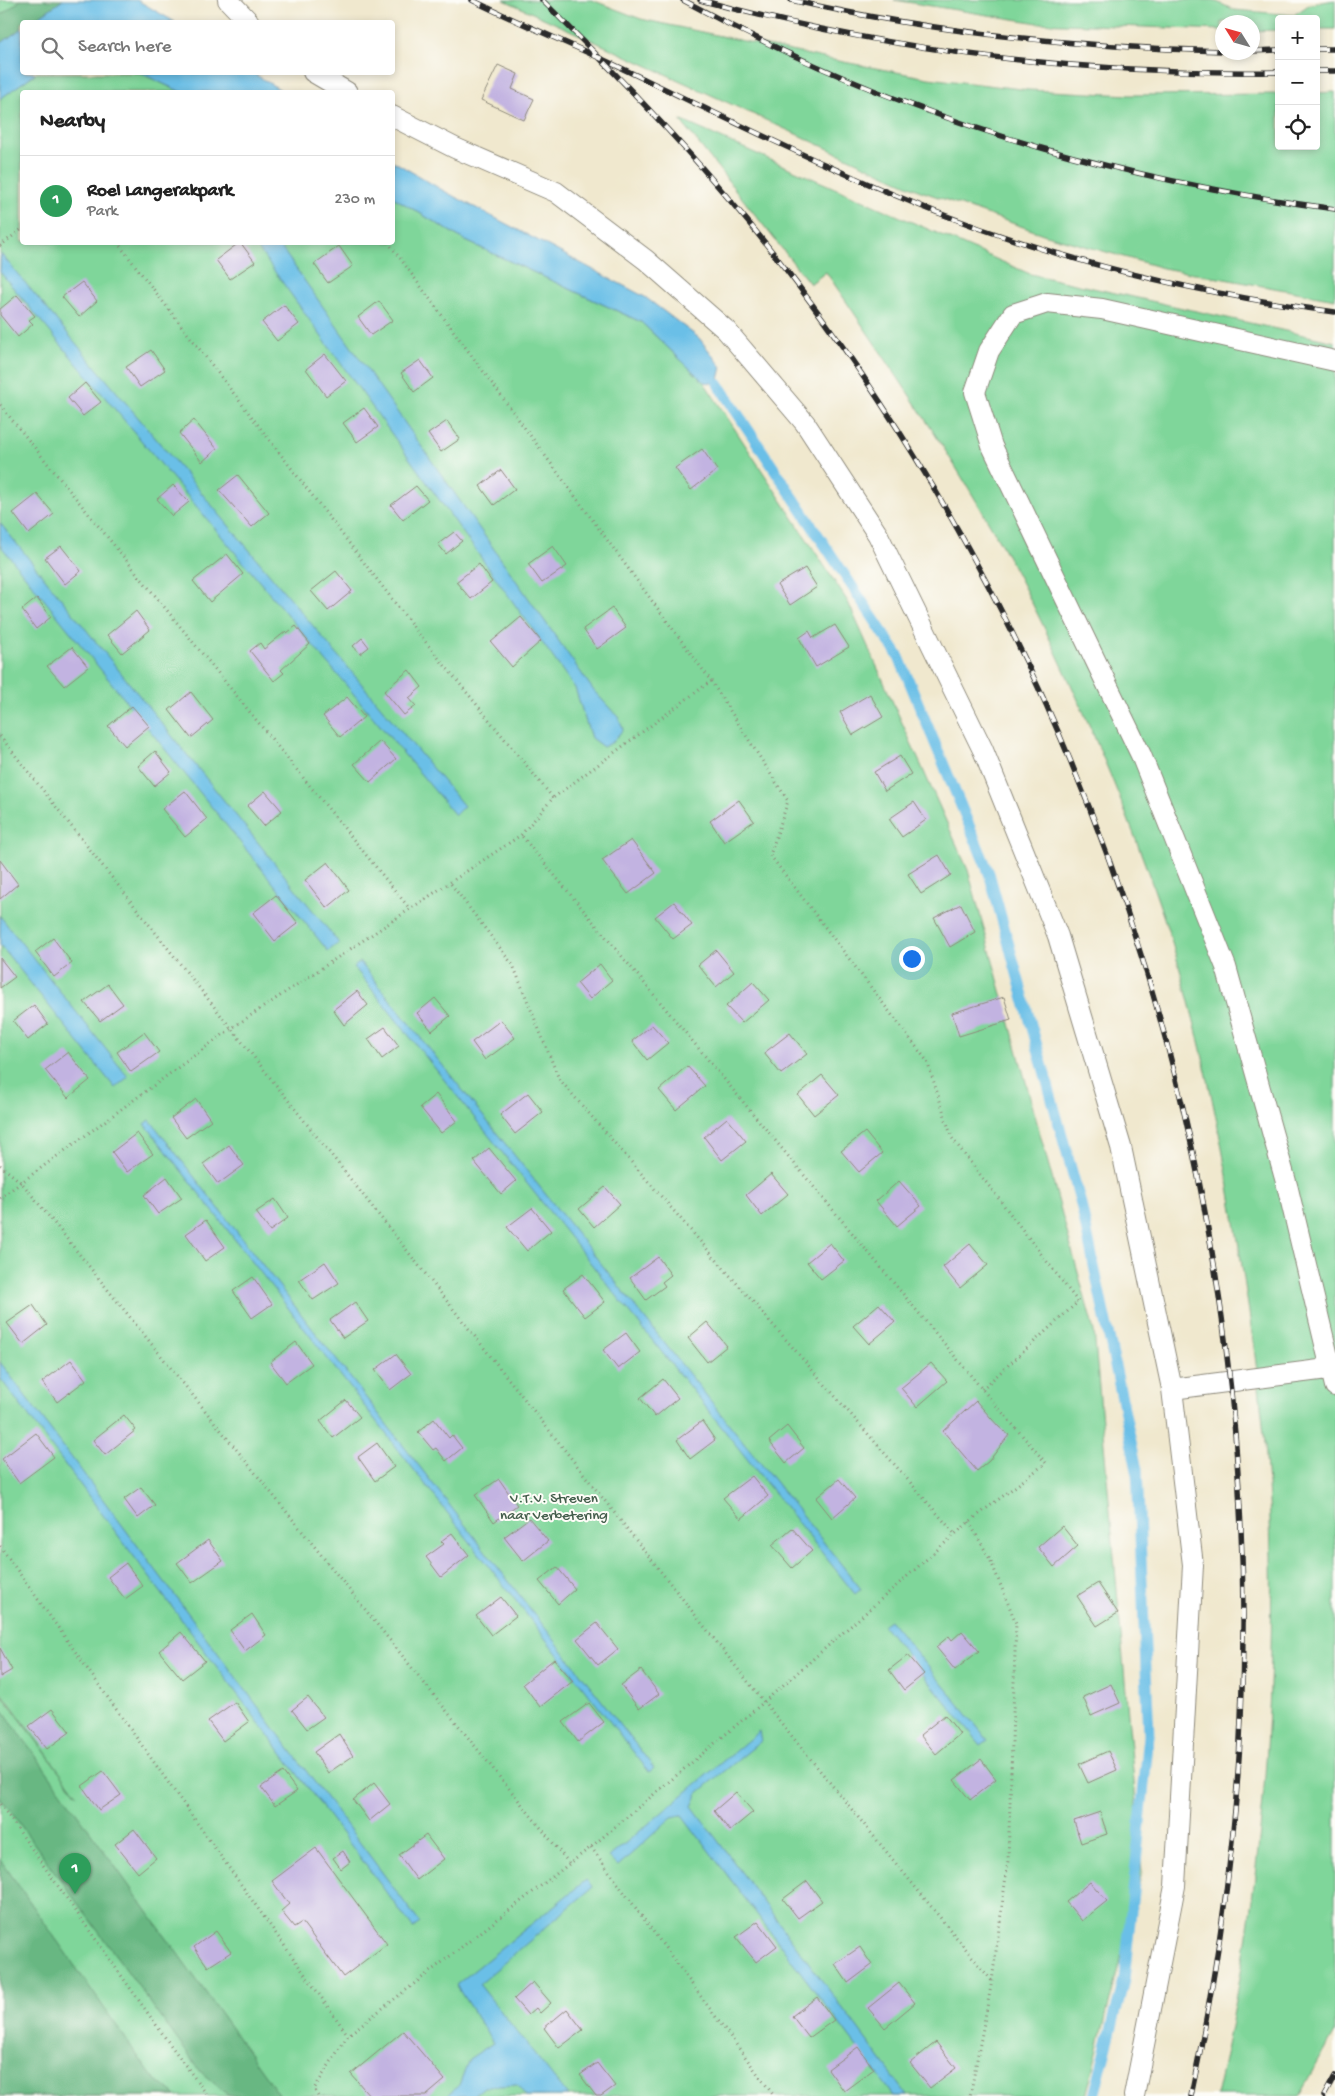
<!DOCTYPE html>
<meta charset="utf-8">
<style>
body{margin:0;font-family:"Gochi Hand",sans-serif;background:#f2f2f2;color:#222}
.controls{position:absolute;right:15px;top:15px;display:grid;overflow:hidden;border-radius:5px;box-shadow:0 2px 8px #0003}
.controls button{width:45px;height:45px;display:grid;place-items:center;padding:0;border:0;border-bottom:1px solid #e0e0e0;background:#fff;color:#222;font:25px sans-serif}
.compass{position:absolute;left:1215px;top:15px;width:45px;height:45px;border-radius:50%;background:#fff;box-shadow:0 2px 8px #0003;rotate:307deg}
.you{position:absolute;left:911px;top:958px;width:18px;height:18px;margin:-12px;border:4px solid #fff;border-radius:50%;background:#1a73e8;box-shadow:0 0 0 8px #1a73e833}
.badge{display:grid;place-items:center;width:32px;height:32px;border-radius:50%;background:#b5179e;color:#fff;font-size:16px;font-weight:700}
.pin{position:absolute;translate:-50% -41px;filter:drop-shadow(0 1px 2px #0008)}
.pin::after{content:'';position:absolute;top:26px;width:18px;height:15px;background:inherit;clip-path:polygon(0 0,100% 0,50% 100%)}
.list{margin:0;padding:0;list-style:none}
h2{display:flex;justify-content:space-between;align-items:center;height:65px;margin:0;padding:0 20px;font-size:21px}
h2 small{font-size:16px;font-weight:400;color:#767676}
.list li{display:grid;grid-template-columns:32px 1fr auto;gap:15px;align-items:center;box-sizing:border-box;height:90px;padding:0 20px;border-top:1px solid #e0e0e0}
.list b{display:block;font-size:19px;white-space:nowrap}
.list p{margin:0;font-size:16px;white-space:nowrap;color:#767676}
.list em{font-size:16px;font-style:normal;color:#767676}
.icon{flex:none;width:28px;height:28px;fill:none;stroke:currentColor;stroke-width:2;stroke-linecap:round;stroke-linejoin:round}
.map{position:relative;flex:none;width:1335px;height:2096px;overflow:hidden}
.search{position:absolute;background:#fff;box-shadow:0 2px 8px #0003;left:20px;top:20px;width:375px;height:55px;display:flex;align-items:center;gap:12px;box-sizing:border-box;padding:0 18px;border-radius:5px;color:#767676;font-size:19px}
.panel{position:absolute;background:#fff;box-shadow:0 2px 8px #0003;left:20px;top:90px;width:375px;height:155px;border-radius:5px}
.map>svg:first-child{display:block}
.green{fill:#7fd69a;stroke:#558062}
.forest{fill:#67b782;stroke:#497156}
.water{fill:#6bbfe7;stroke:#4b7589}
.lines{fill:none;stroke-linecap:round;stroke-linejoin:round}
.stream{stroke:#6bbfe7;stroke-width:11}
.building{fill:#c2b3e1}
.lane-casing{stroke:#8e8a7c;stroke-width:22}
.path{stroke:#8e8a7c;stroke-width:3;stroke-dasharray:1 4;stroke-linecap:butt}
.lane{stroke:#fff;stroke-width:20}
.rail-casing{stroke:#2b2b2b;stroke-width:5.5}
.rail{stroke:#fdfcf7;stroke-width:4;stroke-dasharray:11;stroke-linecap:butt}
.labels{text-anchor:middle;dominant-baseline:central;stroke-width:4;stroke-linejoin:round;paint-order:stroke}
.park-label{font-size:15px;fill:#445e4c;stroke:#fdfcf7}
</style>
<div class="map">
<svg width="1335" height="2096" viewBox="0 0 1335 2096">
<rect width="100%" height="100%" fill="#fdfcf7"/>
<filter id="ink" filterUnits="userSpaceOnUse"><feTurbulence type="fractalNoise" baseFrequency=".02" numOctaves="2"/><feDisplacementMap in="SourceGraphic" scale="10" xChannelSelector="R" yChannelSelector="G"/><feConvolveMatrix kernelMatrix="1 2 1 2 8 2 1 2 1" color-interpolation-filters="sRGB"/></filter>
<filter id="wash" filterUnits="userSpaceOnUse"><feTurbulence type="fractalNoise" baseFrequency=".0096" numOctaves="4" result="noise"/><feDisplacementMap in="SourceGraphic" scale="20" xChannelSelector="R" yChannelSelector="G"/><feGaussianBlur stdDeviation="1.12" result="paint"/><feColorMatrix in="noise" values="0 0 0 0 0 0 0 0 0 0 0 0 0 0 0 0 0 1.4 0 .05"/><feComposite in="paint" operator="in"/></filter>
<g filter="url(#wash)">
<rect width="100%" height="100%" fill="#f0e8ce"/>
<path class="green" d="M0 0H21L0 16Z
M504 0H592L641 19 828 59 928 78 1029 90 1130 95 1279 94V146H1316V93L1335 92V299L1163 268 1046 235 918 190Z
M894 0H1213L1234 10 1294 15 1310 4 1335 0V29H1316V19H1279V30L1253 31 1252 22H1222V30L1038 23Z
M36 73H140L181 92H22V242H392L393 197 466 241 641 322 704 382 848 602 968 870 1094 1331 1142 1872 1086 2096H0V1692L77 1795 0 1690V99Z
M680 120 1030 274 1335 342V2032L1299 2096H1216C1260 1908 1277 1713 1270 1520 1266 1426 1253 1334 1238 1241 1221 1133 1199 1025 1165 921 1127 808 1080 698 1026 591 969 479 897 376 826 272L810 284Z"/>
<path class="forest" d="M21 0H63L31 22H22V28L0 44V16Z
M0 1706 280 2096H229L201 2072 0 1797Z
M0 1859 151 2075 176 2096H0Z"/>
<path class="water" d="M63 0H137L175 22H31Z
M22 28V72L36 73 0 99V44Z
M140 73H253L284 92H181Z
M393 161 444 191 645 297 699 338 722 367 718 384 704 382 641 322 466 241 393 197Z
M254 243H278L594 691 618 717 623 729 613 742 603 747 591 738 575 688Z
M1 254 464 806 455 815 0 272Z
M0 523 339 943 328 951 0 545Z
M0 916 128 1077 115 1088 0 945Z
M360 962 861 1589 855 1594 354 967Z
M150 1120 654 1768 649 1772 145 1124Z
M0 1362 420 1923 413 1928 0 1378Z
M890 1620 988 1740 981 1745 883 1625Z
M759 1731 761 1741 698 1793 692 1806 908 2096H894L682 1815 672 1817 618 1866 609 1857Z
M586 1880 593 1887 479 1984 568 2096H526L517 2085 484 2087 473 2096H447L459 2085 469 2059 493 2043 456 1985Z"/>
<g class="lines">
<path class="stream" d="M718 384 899 657 989 873 1081 1204 1137 1470 1149 1735 1124 1980 1094 2096"/>
</g>
<g id="blocks">
<path class="building" d="M498 65 518 74 512 89 534 99 524 120 481 100Z
M240 242 255 262 230 279 216 260Z
M339 246 353 266 328 283 314 264Z
M82 282 97 301 79 317 62 297Z
M17 295 35 316 29 320 33 324 18 337 0 315V309Z
M379 301 393 320 371 335 358 317Z
M284 305 299 324 277 341 262 322Z
M151 350 165 370 140 387 126 367Z
M325 354 346 381 326 396 306 369Z
M420 360 433 378 414 392 401 373Z
M85 383 101 402 83 416 68 398Z
M364 408 378 427 357 442 343 423Z
M194 420 217 449 202 462 179 433Z
M447 421 460 439 441 452 428 434Z
M702 449 717 470 691 490 675 468Z
M501 470 515 489 494 505 480 486Z
M238 475 269 513 252 527 219 490Z
M173 485 189 502 172 516 157 499Z
M416 486 428 500 403 520 391 505Z
M37 494 54 514 29 534 13 513Z
M454 532 462 541 446 554 438 544Z
M61 546 81 571 65 584 45 558Z
M553 546 567 566 542 583 528 564Z
M227 554 243 574 210 602 193 581Z
M479 564 492 582 471 599 456 582Z
M805 568 817 587 790 605 777 585Z
M336 571 352 591 328 611 311 591Z
M37 598 51 617 36 629 22 610Z
M612 608 626 628 597 649 583 629Z
M136 611 150 630 122 653 107 635Z
M521 617 541 641 512 667 491 642Z
M835 625 849 647 816 667 799 638 809 631 813 638Z
M296 626 310 644 281 670 284 673 274 681 250 651 260 643 264 649 286 631 287 633Z
M362 638 369 647 360 654 353 646Z
M72 647 88 667 64 686 47 666Z
M409 670 422 687 409 698 416 706 404 715 384 691Z
M191 692 213 720 191 738 169 710Z
M870 694 883 717 853 735 840 712Z
M347 697 364 717 340 737 323 716Z
M132 706 149 726 125 746 108 726Z
M380 741 396 759 370 782 354 764Z
M155 751 171 772 154 786 138 766Z
M900 756 911 774 885 791 874 772Z
M185 791 207 819 185 837 162 809Z
M265 791 282 811 264 826 247 806Z
M739 800 754 821 724 842 710 821Z
M914 802 926 820 902 837 889 819Z
M631 840 656 873 628 894 602 860Z
M939 855 951 875 921 894 908 874Z
M0 860 18 884 0 899Z
M328 862 349 890 327 908 305 880Z
M276 895 298 923 275 941 253 913Z
M674 902 692 925 673 939 655 917Z
M961 904 975 932 950 947 934 918Z
M53 938 72 963 54 977 35 952Z
M716 950 734 972 716 987 698 965Z
M0 958 15 977 0 988Z
M600 964 612 980 590 999 577 983Z
M753 982 769 1000 742 1023 726 1006Z
M108 984 123 1004 100 1021 84 1002Z
M357 991 368 1005 344 1025 333 1010Z
M1004 997 1011 1020 959 1036 952 1013Z
M435 998 450 1016 432 1031 417 1013Z
M34 1005 48 1024 28 1040 13 1021Z
M501 1020 515 1038 485 1060 472 1042Z
M652 1025 668 1043 647 1060 632 1041Z
M385 1027 399 1046 382 1059 368 1039Z
M144 1032 159 1052 131 1072 117 1052Z
M790 1033 807 1054 781 1074 764 1053Z
M68 1052 90 1080 68 1098 45 1070Z
M687 1066 705 1086 676 1110 659 1090Z
M822 1075 839 1095 814 1115 798 1095Z
M528 1093 543 1112 515 1134 500 1115Z
M436 1094 457 1121 441 1133 420 1107Z
M196 1099 211 1120 186 1138 171 1118Z
M727 1118 746 1141 722 1160 704 1137Z
M865 1132 882 1153 859 1172 841 1151Z
M137 1133 153 1154 127 1172 112 1152Z
M229 1145 244 1165 218 1184 203 1164Z
M489 1148 516 1181 501 1194 474 1161Z
M771 1174 788 1194 762 1216 746 1195Z
M167 1177 182 1198 158 1214 144 1195Z
M899 1181 921 1206 897 1226 876 1201Z
M605 1187 620 1204 594 1227 579 1209Z
M275 1199 288 1218 270 1231 256 1212Z
M532 1208 551 1231 527 1251 507 1227Z
M206 1220 225 1247 205 1261 186 1234Z
M830 1243 844 1261 821 1279 807 1262Z
M970 1244 988 1265 960 1288 943 1267Z
M658 1257 671 1275 662 1282 665 1286 646 1300 630 1278Z
M325 1262 339 1283 313 1300 299 1280Z
M583 1274 605 1302 585 1317 563 1289Z
M253 1277 272 1304 252 1318 233 1291Z
M355 1302 368 1321 343 1338 330 1320Z
M879 1304 895 1322 869 1344 853 1326Z
M33 1305 47 1325 23 1344 7 1323Z
M707 1322 727 1346 707 1362 688 1338Z
M626 1333 640 1352 618 1369 603 1350Z
M296 1342 312 1364 286 1383 270 1362Z
M396 1354 411 1374 390 1390 375 1370Z
M71 1360 86 1380 57 1402 42 1382Z
M931 1363 947 1381 917 1407 901 1388Z
M663 1379 678 1398 655 1417 640 1398Z
M346 1400 360 1417 333 1438 320 1421Z
M976 1401 999 1427 1009 1435 989 1461 977 1471 943 1431Z
M124 1415 136 1430 105 1455 93 1440Z
M434 1419 449 1438 452 1435 462 1448 446 1461 436 1448 433 1450 418 1432Z
M702 1421 715 1440 690 1459 677 1440Z
M787 1426 804 1448 786 1463 769 1441Z
M36 1433 54 1457 19 1483 2 1459Z
M377 1443 394 1467 375 1481 358 1457Z
M752 1476 768 1496 741 1519 723 1498Z
M499 1479 517 1505 494 1522 475 1495Z
M839 1479 855 1498 832 1518 816 1498Z
M141 1487 155 1505 138 1518 124 1499Z
M529 1518 548 1541 523 1561 504 1537Z
M1062 1526 1078 1546 1054 1567 1038 1547Z
M792 1528 812 1551 792 1568 772 1545Z
M452 1533 469 1555 441 1577 426 1557 444 1544 441 1541Z
M208 1540 223 1561 192 1583 177 1563Z
M126 1563 143 1586 125 1599 108 1577Z
M557 1567 575 1589 558 1604 539 1581Z
M1098 1583 1118 1613 1097 1626 1077 1596Z
M501 1597 516 1616 491 1635 476 1616Z
M252 1614 266 1635 245 1651 230 1630Z
M597 1623 618 1649 598 1665 577 1639Z
M962 1631 979 1651 955 1670 936 1647 949 1636 952 1640Z
M181 1632 205 1661 182 1679 159 1651Z
M0 1648 12 1670 0 1677Z
M908 1655 924 1674 904 1690 889 1670Z
M554 1659 573 1681 540 1707 523 1684Z
M641 1670 659 1694 639 1709 621 1685Z
M1111 1684 1120 1703 1091 1716 1083 1697Z
M308 1697 324 1717 307 1729 292 1710Z
M235 1702 249 1722 223 1741 208 1721Z
M589 1703 604 1722 578 1742 563 1722Z
M52 1709 70 1732 47 1749 29 1726Z
M945 1715 960 1734 936 1754 920 1735Z
M339 1734 353 1756 328 1773 314 1752Z
M1108 1751 1117 1770 1088 1783 1079 1764Z
M981 1759 996 1779 970 1800 954 1780Z
M103 1771 121 1795 99 1810 82 1786Z
M283 1772 297 1791 275 1806 261 1787Z
M374 1783 390 1804 369 1821 353 1800Z
M736 1792 753 1812 730 1831 714 1811Z
M1100 1812 1107 1834 1081 1843 1074 1821Z
M134 1829 156 1858 138 1873 115 1844Z
M426 1835 444 1859 417 1880 399 1855Z
M316 1848 387 1944 343 1977 302 1922 294 1927 281 1911 289 1904 272 1881Z
M343 1851 350 1862 341 1869 333 1858Z
M807 1881 822 1901 798 1918 783 1899Z
M1090 1882 1107 1901 1082 1921 1066 1902Z
M758 1921 777 1946 756 1962 736 1937Z
M216 1931 231 1952 208 1967 194 1947Z
M860 1947 872 1965 848 1983 835 1964Z
M533 1982 551 2003 540 2013 536 2008 528 2015 514 1999Z
M899 1983 915 2003 885 2028 868 2008Z
M817 1997 834 2020 809 2038 792 2016Z
M567 2009 583 2030 559 2048 544 2028Z
M403 2031 445 2080 426 2096H370L351 2074Z
M936 2042 956 2068 930 2088 910 2063Z
M858 2047 874 2069 844 2091 828 2069Z
M597 2063 615 2086 601 2096H596L580 2075Z"/>
</g>
</g>
<g filter="url(#ink)">
<use href="#blocks" fill-opacity="0" stroke="#8e8a7c" stroke-width="1"/>
<g class="lines">
<g class="lane-casing">
<path id="lane" d="M228 0 249 22
M313 72 347 92
M392 116 455 148 556 192 646 260 726 330 805 423 878 535 983 750 1058 936 1121 1147 1172 1389 1335 1368
M1335 361 1102 309 1047 303 1013 314 989 351 975 392 992 446 1141 755 1226 967 1288 1189 1335 1386
M1134 2096 1175 1886 1193 1565 1172 1389"/>
</g>
<path class="path" d="M117 242 419 634 553 798
M388 242 711 681 788 801 770 855 927 1061 952 1138 1078 1302 982 1389
M0 246 22 229
M0 405 410 909
M0 736 764 1702 992 1981
M451 884 513 965 559 1079 955 1534
M0 1165 22 1183 569 1863
M0 1198 232 1028 521 835 553 798 711 681
M969 1522 990 1559 1016 1623 1008 1861 992 1981 970 2096
M0 1546 348 2035
M0 1804 169 2043 208 2096
M591 1847 774 2096
M318 2096 314 2089 348 2035 591 1847 764 1702 969 1522 1046 1463 982 1389 521 835"/>
<use href="#lane" class="lane"/>
<g class="rail-casing">
<path id="rail" d="M472 0C520 24 571 44 619 67 724 117 828 169 936 212 1064 262 1199 294 1335 312
M542 0C635 92 725 187 803 292 1109 700 1263 1210 1241 1719 1236 1846 1217 1972 1191 2096
M683 0C892 114 1100 177 1335 209
M700 0C889 51 1083 75 1279 72
M791 0C933 33 1077 47 1222 51
M1316 49H1335
M1252 51 1279 50
M1316 71H1335
M1324 2096 1335 2076"/>
</g>
<use href="#rail" class="rail"/>
</g>
</g>
<g class="labels">
<g class="park-label">
<text x="554" y="1499">V.T.V. Streven<tspan x="554" dy="17">naar Verbetering</tspan></text>
</g>
</g>
</svg>
<div class="controls">
<button>+</button>
<button>−</button>
<button><svg class="icon" aria-label="locate" viewBox="0 0 24 24"><circle cx="12" cy="12" r="6"/><path d="M12 2v4M12 18v4M2 12h4M18 12h4"/></svg></button>
</div>
<svg class="compass" viewBox="-18 -18 36 36"><path d="M0-13l5 13h-10z" fill="#e53935"/><path d="M0 13l5-13h-10z" fill="#767676"/></svg>
<div class="you"></div>
<div class="pin badge" style="left:75px;top:1894px;background:#2e9e5b">1</div>
<div class="search"><svg class="icon" aria-label="search" viewBox="0 0 24 24"><circle cx="10" cy="10" r="6"/><path d="M15 15l6 6"/></svg>Search here</div>
<section class="panel">
<h2>Nearby<small></small></h2>
<ul class="list">
<li><span class="badge" style="background:#2e9e5b">1</span><div><b>Roel Langerakpark</b><p>Park</p></div><em>230 m</em></li>
</ul>
</section>
</div>
